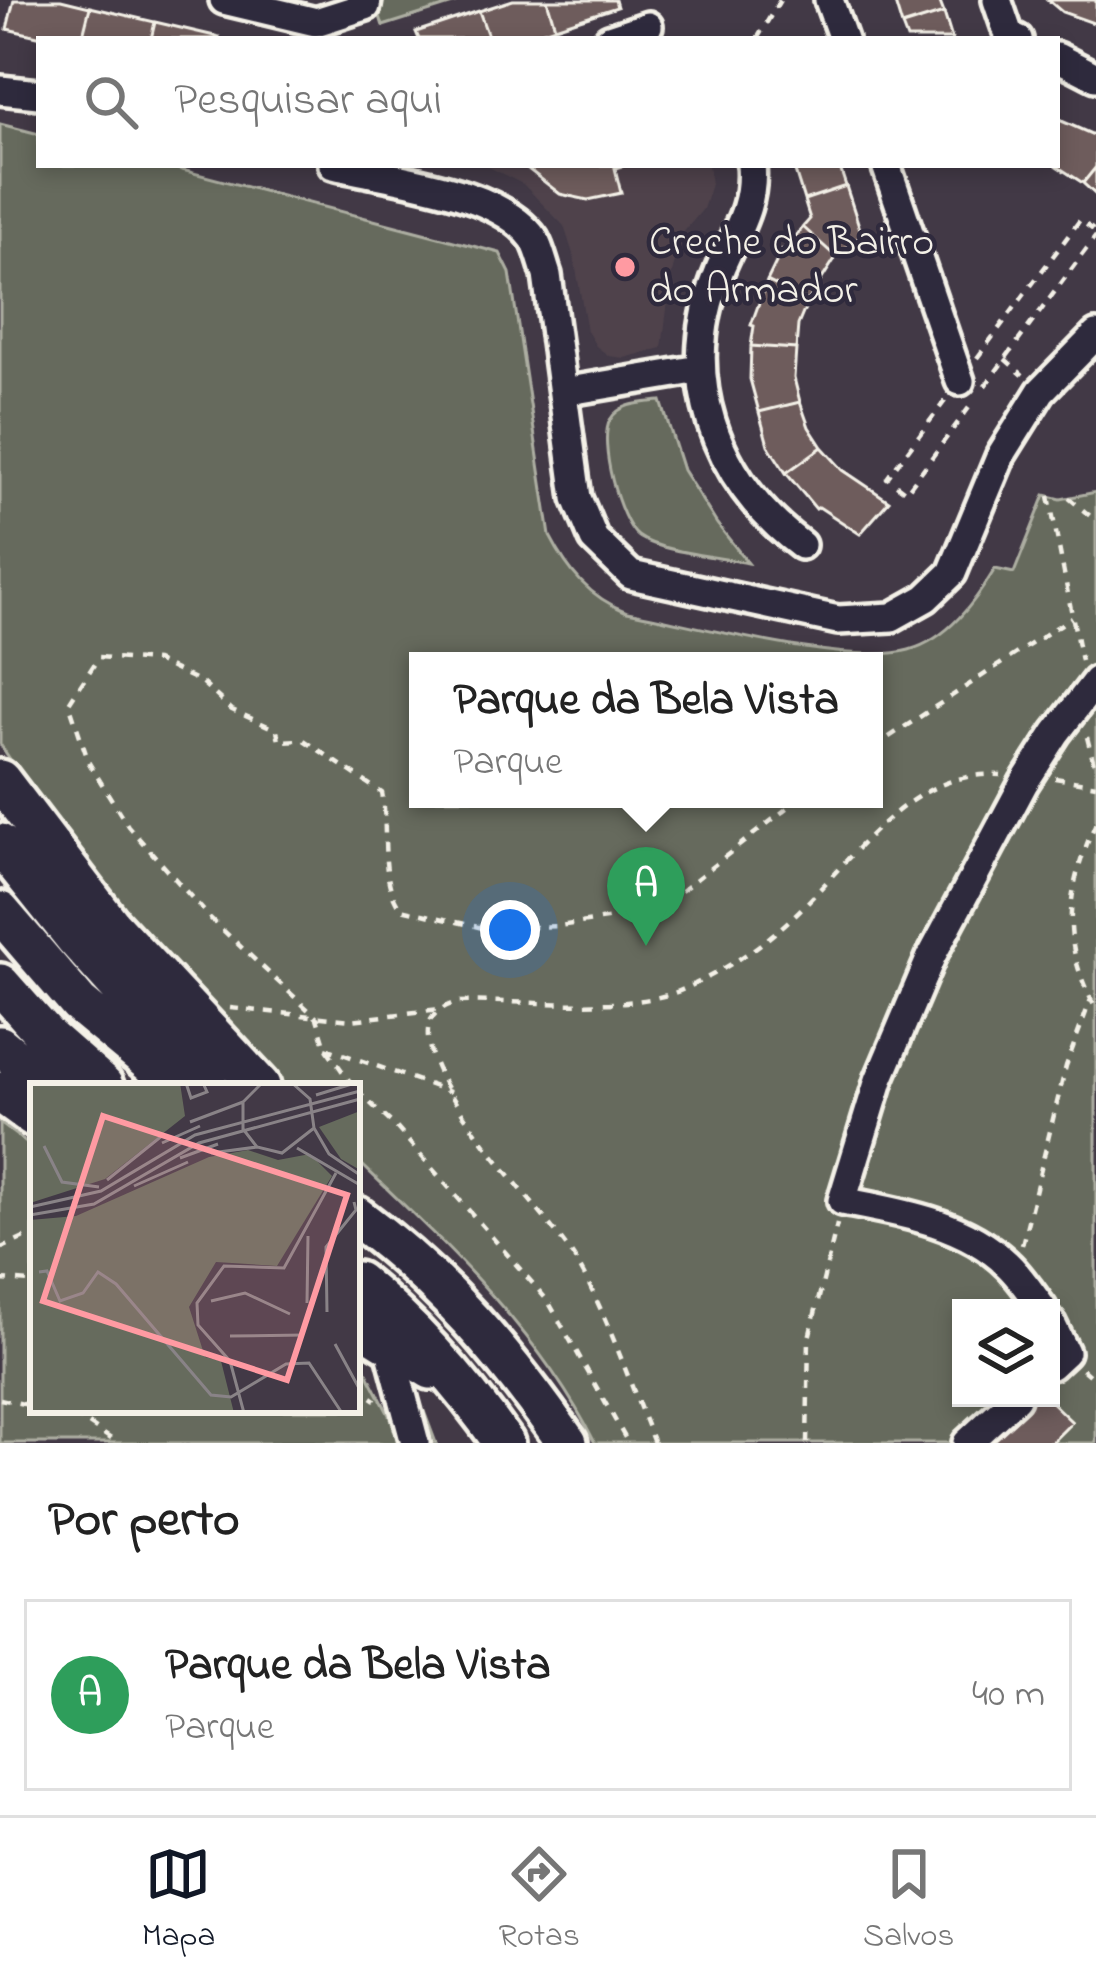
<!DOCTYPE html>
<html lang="pt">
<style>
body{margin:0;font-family:"Indie Flower",sans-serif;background:#f6f6f6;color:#222}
.controls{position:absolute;right:36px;bottom:36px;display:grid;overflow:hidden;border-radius:0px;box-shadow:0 6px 18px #0003}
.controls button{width:108px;height:108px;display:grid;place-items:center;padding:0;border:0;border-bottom:3px solid #e0e0e0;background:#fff;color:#222;font:60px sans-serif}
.you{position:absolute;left:510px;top:930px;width:42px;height:42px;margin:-30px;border:9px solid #fff;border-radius:50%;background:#1a73e8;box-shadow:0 0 0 18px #1a73e833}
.badge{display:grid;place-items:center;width:78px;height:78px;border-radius:50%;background:#111827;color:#fff;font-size:39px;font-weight:700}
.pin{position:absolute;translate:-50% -99px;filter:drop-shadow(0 3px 6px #0008)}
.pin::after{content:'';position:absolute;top:63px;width:42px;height:36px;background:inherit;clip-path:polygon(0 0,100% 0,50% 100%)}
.popup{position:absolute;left:409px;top:652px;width:474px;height:156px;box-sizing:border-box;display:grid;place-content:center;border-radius:0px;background:#fff;filter:drop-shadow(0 3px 9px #0005);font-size:39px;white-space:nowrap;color:#767676}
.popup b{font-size:45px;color:#222}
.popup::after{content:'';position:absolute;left:50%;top:100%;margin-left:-24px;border:24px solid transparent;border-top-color:#fff}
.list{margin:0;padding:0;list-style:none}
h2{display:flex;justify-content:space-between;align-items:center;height:156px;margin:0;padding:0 48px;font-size:51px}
h2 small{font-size:39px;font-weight:400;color:#767676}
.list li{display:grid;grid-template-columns:78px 1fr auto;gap:36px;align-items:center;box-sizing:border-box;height:192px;margin:0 24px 24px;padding:0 24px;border:3px solid #e0e0e0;border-radius:0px}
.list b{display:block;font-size:45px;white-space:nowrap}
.list p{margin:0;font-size:39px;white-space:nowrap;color:#767676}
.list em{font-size:39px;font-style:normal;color:#767676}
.icon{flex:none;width:66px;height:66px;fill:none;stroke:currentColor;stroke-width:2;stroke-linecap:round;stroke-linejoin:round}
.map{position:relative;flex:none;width:1096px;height:1443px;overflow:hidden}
.search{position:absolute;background:#fff;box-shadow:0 6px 18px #0003;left:36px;right:36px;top:36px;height:132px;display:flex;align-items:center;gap:30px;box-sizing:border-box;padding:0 42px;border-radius:0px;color:#767676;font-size:45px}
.sheet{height:372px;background:#fff}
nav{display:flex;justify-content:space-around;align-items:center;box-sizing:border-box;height:168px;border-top:3px solid #e0e0e0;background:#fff;font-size:33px;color:#767676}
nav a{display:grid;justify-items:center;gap:6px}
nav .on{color:#111827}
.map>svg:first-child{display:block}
.built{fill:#4f434c}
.green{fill:#666b5d;stroke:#adaea2;stroke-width:3;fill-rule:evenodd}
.building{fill:#6e5b5b;stroke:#f4f1e8;stroke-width:3}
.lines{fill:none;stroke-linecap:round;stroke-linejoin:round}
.minor-casing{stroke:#f4f1e8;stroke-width:36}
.highway-casing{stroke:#f4f1e8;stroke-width:48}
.path{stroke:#f4f1e8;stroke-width:4.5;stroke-dasharray:9 9;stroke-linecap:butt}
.minor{stroke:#2f2a3d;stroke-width:27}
.highway{stroke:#2f2a3d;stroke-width:39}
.poi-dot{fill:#ff9aa2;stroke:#2f2a3d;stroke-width:4.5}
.labels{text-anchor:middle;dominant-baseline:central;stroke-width:9;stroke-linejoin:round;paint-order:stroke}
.poi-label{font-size:42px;fill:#f4f1e8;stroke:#2f2a3d;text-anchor:start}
.inset-road{fill:none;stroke:#898387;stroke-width:3}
.view{fill:#ff9aa2;fill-opacity:0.15;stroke:#ff9aa2;stroke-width:6}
.inset-edge{fill:none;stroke:#f4f1e8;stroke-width:6}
</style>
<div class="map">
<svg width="1096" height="1443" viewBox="0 0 1096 1443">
<rect width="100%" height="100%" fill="#423946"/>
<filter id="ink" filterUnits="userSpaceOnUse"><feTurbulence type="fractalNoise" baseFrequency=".00833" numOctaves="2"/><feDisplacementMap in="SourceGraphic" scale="24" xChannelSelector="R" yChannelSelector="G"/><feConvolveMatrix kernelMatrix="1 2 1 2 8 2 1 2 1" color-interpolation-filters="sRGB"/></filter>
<g filter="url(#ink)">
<path class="built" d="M485 165H708L711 184 703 209 682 234 671 277 662 348 624 358 609 356 596 346 587 331 574 257 564 226 523 184Z"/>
<path class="green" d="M375 0H455L456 3 383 26Z
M0 124 39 134V165H163L500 253 510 273 550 536C568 571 589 597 627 612 696 625 846 667 909 650 948 639 975 602 995 569L1014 573 1045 495 1061 499 1096 492V1443H595C540 1332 445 1244 357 1160V1086H284C183 978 80 868 0 744ZM418 661H874V799H418ZM961 1308H1051V1398H961Z
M661 401 683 470 717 524 748 563C720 557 659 552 638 536 619 521 598 442 610 420 620 402 644 403 661 401Z
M0 1123 33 1148V1410H357V1353L389 1415 424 1411 436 1443H0Z"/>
<path class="building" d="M14 0H61L90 7 82 39H51L7 29Z
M513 0H547L555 27 520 39H489L479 11Z
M547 0H615L617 7 555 27Z
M894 0H939L944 13 902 26Z
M1048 0H1096V24L1062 12Z
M90 7 155 22 151 39H82Z
M479 11 489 39H419L416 32Z
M944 13 952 39H907L902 26Z
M155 22 219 37V39H151Z
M1057 119 1096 136V167L1083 183 1055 165Z
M523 165H625L615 168 621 193 588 200 560 194Z
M793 165H839L846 186 804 200Z
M1096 167V195L1083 183Z
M846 186 862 235 836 257 803 227 810 219 804 200Z
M803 227 836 257 808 301 767 281 782 250 784 252Z
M767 281 808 301 798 325 796 349 751 346 754 326 751 325Z
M751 346 796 349 794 378 800 402 759 412 750 379Z
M800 402 809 427 822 447 786 473 768 445 759 412Z
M822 447 843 470 889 501 860 534 819 507 816 509 786 473Z
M1032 1398H1047L1072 1422 1051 1443H985Z"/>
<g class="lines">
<g class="minor-casing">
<path id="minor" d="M224 0 316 22 366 6 367 0
M829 0 843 39
M997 0 1009 35 1018 39
M609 39 648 26
M1057 57 1096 77
M0 90 39 94
M333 165C390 179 499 189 534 239 540 249 543 264 547 275L577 498 594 539 631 575 838 620 892 617 926 598 952 573 1001 455 1041 391 1096 335
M751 165C755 206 735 233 720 269 676 373 713 479 801 545
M886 165 960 381
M563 392 700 369
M1042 1308C1031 1293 1020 1276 1007 1264 964 1222 899 1212 842 1201L879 1080 931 957 1024 783 1056 733 1096 681
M1051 1323 1065 1352 1051 1365
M388 1342 415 1443
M967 1443 1016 1398"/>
</g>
<g class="highway-casing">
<path id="highway" d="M0 780 111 926 260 1086
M0 844 76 939 208 1086
M0 912 79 1004 178 1086
M0 984 47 1037 103 1086
M0 1046 49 1086
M0 1092 33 1116
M357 1217C444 1282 505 1354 567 1443
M357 1282C415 1329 461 1382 504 1443
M357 1323 431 1369"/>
</g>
<path class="path" d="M757 39 780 0
M977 358 1080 220 1096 232
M1005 359 1023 375
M985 386 1096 236
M945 401 887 478 906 492 971 405
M1049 496 1081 661
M1069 498 1096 521
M1087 737 1096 772
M874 747 1072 617
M1055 778 1096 785
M1096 823C1065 890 1060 943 1096 1009
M230 1008 352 1020 439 1009
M326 1048 450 1092
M353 1086 326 1048 317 1018 210 918 128 826 89 763 69 703 99 657 156 661 201 682 232 710 277 730 279 741 304 740 382 793C389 829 378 879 401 909L487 929 559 926 654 912 799 799
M357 1091 395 1126 548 1301 628 1443
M1022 1245 1066 1066 1091 999
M0 1249 33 1234
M0 1280 33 1282
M1082 1369 1096 1381
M357 1387 376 1400
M0 1399 33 1406
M56 1410 83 1420 117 1443
M654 1443C630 1384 609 1319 578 1264 548 1212 414 1082 429 1024 433 1011 446 1006 457 1002 520 999 629 1014 684 989 717 974 750 954 777 931 846 874 900 768 1001 775
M807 1443 809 1338 837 1224"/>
<use href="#minor" class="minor"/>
<use href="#highway" class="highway"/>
</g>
</g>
<circle class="poi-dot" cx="625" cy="267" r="12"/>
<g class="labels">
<g class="poi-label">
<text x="649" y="243">Creche do Bairro<tspan x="649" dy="48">do Armador</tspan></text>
</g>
</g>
<g transform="translate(30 1083)">
<rect width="330" height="330" fill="#423946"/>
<path d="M0 0H150L155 33 75 96 0 120ZM330 28V87L311 76 289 44ZM218 67 248 77 280 71 302 93 247 183 186 179 159 224 175 274 191 278 204 330 0 329V137L46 133 179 74Z" fill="#666b5d"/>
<path class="inset-road" d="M156 0 161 15 177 9 173 0M232 0 213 19V46L227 64 252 70 284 45 280 16 262 0M286 12 325 0M160 39 213 19M284 45 299 71 330 92M132 60 170 43M14 63 32 99 69 104M267 65 330 102M181 70 227 64M150 75 188 61M77 97 133 52M104 103 158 79M0 124 71 108 165 52 330 8M0 132 64 121 169 60 330 16M330 161V254M9 189 17 188 30 218 53 210 68 189 86 201 181 312 201 314 256 281 279 280 312 330M181 218 215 210 260 231M277 220 278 153M297 229 296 164 326 127 324 119M200 253 274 252M305 261 330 307M214 330 200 278 168 242 167 220 194 183 254 185 306 90"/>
<path class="view" d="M73 33 317 112 257 297 13 218Z"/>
<rect width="330" height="330" class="inset-edge"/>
</g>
</svg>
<div class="controls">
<button><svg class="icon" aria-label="layers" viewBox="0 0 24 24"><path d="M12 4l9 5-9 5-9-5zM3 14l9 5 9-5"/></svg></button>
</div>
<div class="you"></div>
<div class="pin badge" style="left:646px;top:946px;background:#2e9e5b">A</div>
<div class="popup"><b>Parque da Bela Vista</b>Parque</div>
<div class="search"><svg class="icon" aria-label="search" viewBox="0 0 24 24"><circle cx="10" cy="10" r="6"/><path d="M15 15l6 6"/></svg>Pesquisar aqui</div>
</div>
<section class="sheet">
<h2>Por perto<small></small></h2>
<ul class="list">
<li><span class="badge" style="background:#2e9e5b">A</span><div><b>Parque da Bela Vista</b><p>Parque</p></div><em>40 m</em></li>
</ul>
</section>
<nav>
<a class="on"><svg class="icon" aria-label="map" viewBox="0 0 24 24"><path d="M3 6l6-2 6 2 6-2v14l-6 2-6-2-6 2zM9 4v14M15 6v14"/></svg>Mapa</a>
<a><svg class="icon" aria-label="directions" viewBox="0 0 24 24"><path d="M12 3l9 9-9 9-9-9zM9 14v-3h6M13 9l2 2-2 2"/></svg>Rotas</a>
<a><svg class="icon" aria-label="saved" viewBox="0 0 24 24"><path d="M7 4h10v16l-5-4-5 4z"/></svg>Salvos</a>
</nav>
